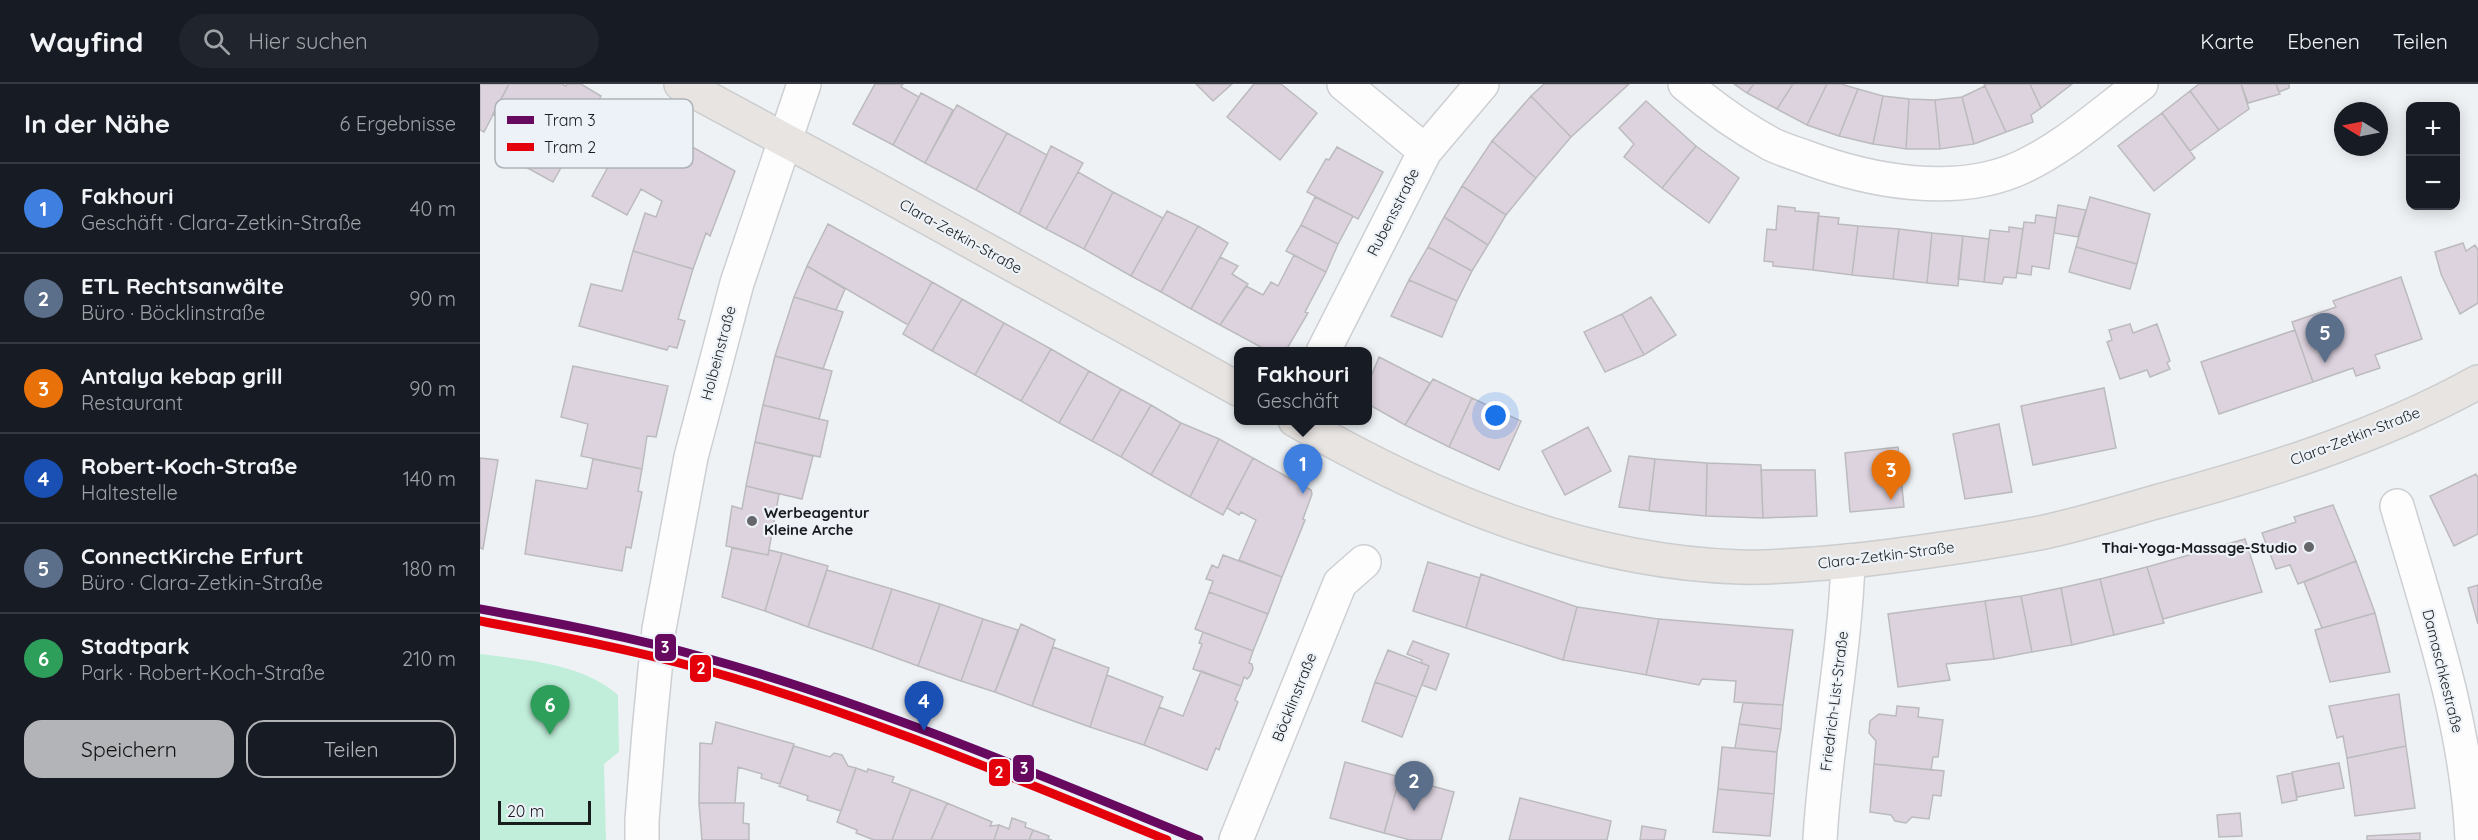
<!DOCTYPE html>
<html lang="de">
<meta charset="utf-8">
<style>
body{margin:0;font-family:Quicksand,sans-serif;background:#20242c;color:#f1f3f6}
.controls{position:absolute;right:18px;top:18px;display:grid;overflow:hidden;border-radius:12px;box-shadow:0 3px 15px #0003}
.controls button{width:54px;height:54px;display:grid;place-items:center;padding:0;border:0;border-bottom:2px solid #363941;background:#171b24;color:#f1f3f6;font:30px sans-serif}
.compass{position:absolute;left:1854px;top:18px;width:54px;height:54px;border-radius:50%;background:#171b24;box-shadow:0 3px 15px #0003;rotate:280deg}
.scale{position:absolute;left:18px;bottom:15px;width:93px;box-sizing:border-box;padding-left:6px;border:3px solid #191b1d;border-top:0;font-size:16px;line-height:21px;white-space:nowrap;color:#191b1d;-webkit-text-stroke:4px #ecf2f8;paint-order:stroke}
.you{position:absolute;left:1016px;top:332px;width:21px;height:21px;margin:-15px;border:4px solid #fff;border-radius:50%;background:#1a73e8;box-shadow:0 0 0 9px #1a73e833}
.badge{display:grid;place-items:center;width:39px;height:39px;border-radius:50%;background:#b2b4b7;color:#fff;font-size:20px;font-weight:700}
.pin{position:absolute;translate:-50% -50px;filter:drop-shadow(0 2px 3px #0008)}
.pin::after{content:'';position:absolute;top:32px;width:21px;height:18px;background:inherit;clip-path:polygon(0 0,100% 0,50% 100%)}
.popup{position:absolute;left:754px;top:263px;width:138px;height:78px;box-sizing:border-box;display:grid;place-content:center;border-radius:12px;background:#171b24;filter:drop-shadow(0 2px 4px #0005);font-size:20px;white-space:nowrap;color:#9ea1a6}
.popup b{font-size:22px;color:#f1f3f6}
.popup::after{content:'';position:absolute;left:50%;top:100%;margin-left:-12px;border:12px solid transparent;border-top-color:#171b24}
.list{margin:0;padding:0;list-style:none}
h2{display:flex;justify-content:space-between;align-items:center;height:78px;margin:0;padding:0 24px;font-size:26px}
h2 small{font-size:20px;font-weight:400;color:#9ea1a6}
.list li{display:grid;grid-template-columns:39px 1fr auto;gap:18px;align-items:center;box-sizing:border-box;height:90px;padding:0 24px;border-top:2px solid #363941}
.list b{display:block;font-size:22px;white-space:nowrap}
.list p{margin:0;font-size:20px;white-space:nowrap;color:#9ea1a6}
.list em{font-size:20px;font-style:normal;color:#9ea1a6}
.actions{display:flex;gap:12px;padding:18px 24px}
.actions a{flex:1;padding:14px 0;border:2px solid #b2b4b7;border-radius:18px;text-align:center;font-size:21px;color:#b2b4b7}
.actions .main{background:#b2b4b7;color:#111}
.icon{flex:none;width:33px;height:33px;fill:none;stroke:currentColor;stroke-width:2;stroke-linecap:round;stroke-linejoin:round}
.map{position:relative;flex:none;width:1998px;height:756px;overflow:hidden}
header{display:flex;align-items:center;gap:36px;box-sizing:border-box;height:84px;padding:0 30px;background:#171b24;border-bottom:2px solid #363941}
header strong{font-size:28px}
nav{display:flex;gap:33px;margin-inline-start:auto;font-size:21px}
.search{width:420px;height:54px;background:#20242c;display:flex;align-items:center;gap:15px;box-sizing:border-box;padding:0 21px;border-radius:33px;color:#9ea1a6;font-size:22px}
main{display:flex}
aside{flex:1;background:#171b24}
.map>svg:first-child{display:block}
.green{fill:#c1eeda}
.building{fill:#ddd3df;stroke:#bbbbbd;stroke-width:1.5}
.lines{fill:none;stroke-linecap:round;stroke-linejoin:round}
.minor-casing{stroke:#cdcfd2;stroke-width:36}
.major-casing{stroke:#cbcdce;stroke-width:36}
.minor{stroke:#fdfdfe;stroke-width:33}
.major{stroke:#e8e4e2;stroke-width:33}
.tram-1-casing{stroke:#ecf2f8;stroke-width:14}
.tram-2-casing{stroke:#ecf2f8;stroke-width:14}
.tram-1{stroke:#67095f;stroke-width:9}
.tram-2{stroke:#e3000b;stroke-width:9}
.poi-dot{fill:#646669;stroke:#ecf2f8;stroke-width:2}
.labels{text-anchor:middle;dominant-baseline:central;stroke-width:4.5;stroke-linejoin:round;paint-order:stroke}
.street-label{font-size:15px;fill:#191b1d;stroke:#ecf2f8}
.poi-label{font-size:15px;font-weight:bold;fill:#191b1d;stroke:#ecf2f8;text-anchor:start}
.key{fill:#ecf2f8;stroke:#adb2b6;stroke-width:1.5}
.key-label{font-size:16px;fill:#191b1d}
.line-badge{stroke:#ecf2f8;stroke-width:2}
.badge-label{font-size:16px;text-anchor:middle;font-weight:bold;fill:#fff}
</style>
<header>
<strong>Wayfind</strong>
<div class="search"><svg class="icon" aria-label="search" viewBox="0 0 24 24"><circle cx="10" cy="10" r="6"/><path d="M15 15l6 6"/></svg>Hier suchen</div>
<nav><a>Karte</a><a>Ebenen</a><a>Teilen</a></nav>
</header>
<main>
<aside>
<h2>In der Nähe<small>6 Ergebnisse</small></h2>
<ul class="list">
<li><span class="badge" style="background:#3f7fe0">1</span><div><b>Fakhouri</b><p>Geschäft · Clara-Zetkin-Straße</p></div><em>40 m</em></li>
<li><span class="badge" style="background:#5c6f8a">2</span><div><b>ETL Rechtsanwälte</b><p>Büro · Böcklinstraße</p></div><em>90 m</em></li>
<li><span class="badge" style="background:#e8710a">3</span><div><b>Antalya kebap grill</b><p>Restaurant</p></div><em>90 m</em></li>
<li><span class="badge" style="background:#1a4fb4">4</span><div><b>Robert-Koch-Straße</b><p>Haltestelle</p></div><em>140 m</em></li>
<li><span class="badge" style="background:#5c6f8a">5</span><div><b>ConnectKirche Erfurt</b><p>Büro · Clara-Zetkin-Straße</p></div><em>180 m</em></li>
<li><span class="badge" style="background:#2e9e5b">6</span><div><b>Stadtpark</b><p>Park · Robert-Koch-Straße</p></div><em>210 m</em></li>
</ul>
<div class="actions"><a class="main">Speichern</a><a>Teilen</a></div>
</aside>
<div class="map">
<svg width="1998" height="756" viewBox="0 0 1998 756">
<rect width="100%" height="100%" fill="#eff2f5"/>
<path class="green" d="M0 570C46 576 102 579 138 611L139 668 124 680 126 756H0Z"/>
<path class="building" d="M0 0H29L4 48 0 46Z
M29 0H82L86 2 87 0H101L121 12 73 98 31 75 48 48 13 30Z
M395 0H423L421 3 439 13 413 61 373 40Z
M716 0H752L733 17Z
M774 0H801L837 29 800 76 747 33Z
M1064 0H1149L1091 53 1051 12Z
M1254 0H1274L1267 9Z
M1274 0H1313L1297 25 1267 9Z
M1313 0H1347L1327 41 1297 25Z
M1347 0H1361L1378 5 1359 52 1327 41Z
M1504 0H1550L1561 24 1551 31 1553 38 1526 48Z
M1550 0H1592L1561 24Z
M1719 0H1761L1769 25 1739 46 1710 7Z
M1761 0H1796L1800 10 1768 19Z
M1796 0H1809V4L1799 8Z
M1505 2 1526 48 1494 60 1482 13Z
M1378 5 1403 12 1393 60 1359 52Z
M1710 7 1739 46 1710 67 1682 29Z
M441 9 473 26 445 79 413 61Z
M1051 12 1091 53 1056 94 1012 57Z
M1403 12 1429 15 1426 65 1393 60Z
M1482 13 1494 60 1460 65 1455 16Z
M1429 15 1455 16 1460 65H1426Z
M1166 17 1216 62 1182 104 1144 73 1154 60 1139 44Z
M477 21 527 49 496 106 445 79Z
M1682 29 1715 74 1674 107 1638 62Z
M158 35 181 48 179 52 205 67 209 61 255 87 230 152 226 149 213 185 153 167 165 129 176 133 182 117 161 105 147 131 112 112 153 38 155 39Z
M527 49 567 71 539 130 496 106Z
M1012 57 1056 94 1026 131 982 102Z
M571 62 603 79 566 145 539 130Z
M1216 62 1259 94 1229 139 1182 104Z
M857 63 903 88 878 135 827 108 846 75 849 76Z
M598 88 633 108 604 165 566 145Z
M982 102 1026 131 1008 161 964 133Z
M633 108 683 134 651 192 604 165Z
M835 113 873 132 858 160 821 141Z
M1610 113 1670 130 1657 180 1596 163Z
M1578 121 1606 126 1598 153 1574 149Z
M1298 122 1315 124V127L1339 129 1333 186 1293 182V178L1284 177 1287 145 1296 146Z
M687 127 718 142 681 208 651 192Z
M1556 131 1576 134 1569 185 1552 182 1551 191 1537 189 1544 138 1555 139Z
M1338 132 1359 134 1358 140 1378 142 1372 191 1333 186Z
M964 133 1008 161 992 187 948 163Z
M348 140 452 198 428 241 327 182Z
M821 141 858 160 846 188 806 167Z
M718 142 748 159 711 225 681 208Z
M1378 142 1419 145 1413 195 1372 191Z
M1529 143 1543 145 1536 194 1524 193 1522 200 1504 198 1510 146 1529 148Z
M1419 145 1452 149 1447 199 1413 195Z
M1452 149 1483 152 1478 202 1447 199Z
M1483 152 1509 155 1504 198 1478 195Z
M1983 159 1986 167 1995 161 1998 166V219L1980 230 1961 190 1955 168Z
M948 163 992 187 977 217 929 196Z
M1596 163 1657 180 1650 205 1589 188Z
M153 167 213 185 198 235 205 237 197 264 189 262 187 266 99 242 111 200 142 207Z
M814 171 846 188 825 228 828 229 805 268H790L740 241 766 202 783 211 791 198 798 202Z
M740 173 758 182 752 190 768 200 740 241 711 225Z
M327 182 365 205 356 226 314 213Z
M1921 193 1942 255 1895 271 1900 284 1876 292 1873 284 1833 298 1812 238 1856 223 1853 217Z
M929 196 977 217 962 253 911 232Z
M452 198 482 215 452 267 423 250Z
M314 213 363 228 343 285 295 272Z
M1171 213 1196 251 1164 271 1142 230Z
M482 215 524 239 495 291 452 267Z
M1142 230 1164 271 1125 288 1104 248Z
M524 239 571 265 541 317 495 291Z
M1650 240 1653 249 1677 240 1690 277 1687 279 1690 285 1670 293 1667 286 1640 295 1627 258 1632 256 1629 246Z
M1815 246 1833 298 1739 330 1721 278Z
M571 265 609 287 579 339 541 317Z
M295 272 352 287 339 335 283 321Z
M899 273 950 299 925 341 888 320V300Z
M93 282 188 302 176 353 167 352 162 385 101 372 108 340 81 333Z
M609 287 641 305 612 357 579 339Z
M953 295 992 314 969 363 925 341Z
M1624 304 1636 364 1553 381 1541 322Z
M641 305 671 321 641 373 612 357Z
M992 314 1041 337 1019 386 969 363Z
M283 321 348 337 340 373 275 358Z
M671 321 701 339 671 391 641 373Z
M701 339 739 355 710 413 671 391Z
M1519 340 1532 408 1485 415 1473 350Z
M1108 343 1131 387 1085 411 1062 367Z
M739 355 773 374 743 431 710 413Z
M275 358 333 372 322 415 266 402Z
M1418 363 1424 423 1370 428 1365 369Z
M1149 372 1175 375 1169 427 1139 423Z
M0 374 18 376 3 465 0 464Z
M773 374 831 406 832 410 823 435 825 436 802 493 759 476 776 436 761 428 759 431 747 424Z
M113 375 162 385 158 407 162 408 151 464 146 463 142 487 45 470 56 396 107 405Z
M1175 375 1227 379 1226 432 1169 427Z
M1227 379 1281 381 1283 434 1226 432Z
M1281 386H1335L1337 432 1283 434Z
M1996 390 1998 394V450L1974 462 1950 412Z
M266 402 299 410 288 471 246 462 252 422 262 425Z
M1853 421 1876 477 1818 500 1810 481 1796 485 1782 449 1816 438 1814 433Z
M1765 455 1782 508 1683 535 1667 483Z
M252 464 288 471 289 466 302 469 285 527 242 513Z
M302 469 348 482 328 543 285 527Z
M743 471 802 493 788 530 729 508 733 497 726 495 732 481 738 484Z
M1876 477 1895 529 1842 544 1824 498Z
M948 478 1000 494 986 544 933 527Z
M1667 483 1684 539 1634 551 1620 495Z
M347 486 412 505 392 565 328 543Z
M1001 490 1097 523 1083 576 986 544Z
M1620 495 1634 551 1592 561 1581 504Z
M1998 501V540L1988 504Z
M1581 504 1592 561 1552 568 1541 512Z
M412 505 460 520 438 582 392 565Z
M729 508 788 530 773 567 715 545Z
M1541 512 1552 568 1514 575 1505 517Z
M1505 517 1514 575 1466 580 1470 596 1418 603 1408 530Z
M460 520 503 535 481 597 438 582Z
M1097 523 1179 535 1166 591 1083 576Z
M1895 529 1910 588 1850 598 1835 546Z
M503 535 538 546 515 608 481 597Z
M1179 535 1313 546 1303 621 1254 618 1256 597 1222 595 1219 601 1166 591Z
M541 540 575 556 552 622 515 608Z
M723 548 773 567 769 579 772 580 773 585 770 592 767 595 764 593 761 602 713 585 722 560 719 559Z
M933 557 969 570 956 606 942 601 949 582 941 579 942 576 927 570Z
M573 563 629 584 610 643 552 622Z
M908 566 949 582 937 613 895 598Z
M721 587 761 602 755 616 758 618 742 657 739 666 736 664 727 686 664 661 679 623 703 632Z
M627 591 683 613 664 661 610 643Z
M895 598 937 613 922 653 882 637Z
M1919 610 1926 662 1867 674 1863 652 1857 654 1849 622Z
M1263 619 1303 621 1301 645 1259 640Z
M1417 622 1439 624 1438 633 1463 636 1458 673H1453L1451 686 1394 680 1396 657 1389 649 1390 637 1399 630 1416 632Z
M236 638 314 660 300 700 281 694 282 690 258 683 255 719H219L220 659 232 660Z
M1259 640 1301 645 1297 668 1255 664Z
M314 662 350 673 354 669 362 671 368 682 376 684 361 727 327 716 328 712 299 702Z
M1926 662 1935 724 1875 732 1867 674Z
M1242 663 1297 668 1294 710 1238 705Z
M865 678 920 693 904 749 850 734Z
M1859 679 1864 704 1817 713 1812 688Z
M1394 680 1464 687 1461 712 1453 711 1449 735 1432 733 1426 739 1415 737 1411 731 1390 728Z
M376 684 387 688 388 685 414 693 412 698 431 705 412 756H394L376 749 377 746 357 738Z
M1812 689 1817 716 1802 719 1797 692Z
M920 693 974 708 961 756H930L904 749Z
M431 705 467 719 451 756H412Z
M1238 705 1294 710 1290 752 1233 748Z
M1040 714 1131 737 1127 756H1029Z
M219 719H264L263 739 269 740V756H222Z
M467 719 512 738 510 742 519 741 514 756H451Z
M1760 729 1762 752 1739 753 1737 731Z
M532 734 546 739 545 743 553 746 549 756H514L519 741 529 745Z
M1162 742 1186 746 1184 756H1160Z
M553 746 569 752 568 755 572 756H549Z
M1940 749V756H1887V752Z"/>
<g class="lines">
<g class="minor-casing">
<path id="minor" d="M864 0 945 67
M1205 0C1232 23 1260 43 1291 60 1301 65 1314 69 1325 73 1389 97 1476 114 1542 83 1585 63 1622 29 1661 0
M843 268 945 67 1002 0
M1917 422C1949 531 1987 641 1992 756
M162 756V736L169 648 179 545 211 373 257 199 324 0
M756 756 860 499 884 478
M1340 756C1345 663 1365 571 1368 477"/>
</g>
<g class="major-casing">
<path id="major" d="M201 0 392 103 758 305
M815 336C950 414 1101 478 1260 483 1289 484 1318 481 1347 479 1399 475 1450 467 1502 459 1524 455 1547 452 1569 447 1604 439 1638 429 1672 419 1783 389 1897 354 1998 298"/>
</g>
<use href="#minor" class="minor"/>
<use href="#major" class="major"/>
<g class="tram-1-casing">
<path id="tram-1" d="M0 525C76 539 152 553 226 574 395 621 557 690 719 756"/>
</g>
<g class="tram-2-casing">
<path id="tram-2" d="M0 537C74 551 149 565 222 585 381 629 534 694 687 756"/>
</g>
<use href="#tram-1" class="tram-1"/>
<use href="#tram-2" class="tram-2"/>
</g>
<g class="poi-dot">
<circle cx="272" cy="437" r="6"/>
<circle cx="1829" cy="463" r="6"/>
</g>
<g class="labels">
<g class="street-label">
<text transform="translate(913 128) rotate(-63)">Rubensstraße</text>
<text transform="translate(481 152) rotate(29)">Clara-Zetkin-Straße</text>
<text transform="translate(238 269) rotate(-75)">Holbeinstraße</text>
<text transform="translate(1875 352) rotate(-21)">Clara-Zetkin-Straße</text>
<text transform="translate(1406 471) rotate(-7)">Clara-Zetkin-Straße</text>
<text transform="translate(1963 587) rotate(76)">Damaschkestraße</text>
<text transform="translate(814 613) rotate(-68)">Böcklinstraße</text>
<text transform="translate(1354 617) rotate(-83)">Friedrich-List-Straße</text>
</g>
<g class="poi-label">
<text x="284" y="428">Werbeagentur<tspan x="284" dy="17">Kleine Arche</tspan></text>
<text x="1817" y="463" text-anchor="end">Thai-Yoga-Massage-Studio</text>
</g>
</g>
<rect x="15" y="15" width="198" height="69" rx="9" class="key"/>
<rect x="27" y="32" width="27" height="8" fill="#67095f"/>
<rect x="27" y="59" width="27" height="8" fill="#e3000b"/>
<g class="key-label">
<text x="64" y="42">Tram 3</text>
<text x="64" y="69">Tram 2</text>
</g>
<g class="line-badge">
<rect x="174" y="549" width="23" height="29" rx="6" fill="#67095f"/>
<rect x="209" y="570" width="23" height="29" rx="6" fill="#e3000b"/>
<rect x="532" y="670" width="23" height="29" rx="6" fill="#67095f"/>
<rect x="508" y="674" width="23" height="29" rx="6" fill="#e3000b"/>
</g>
<g class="badge-label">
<text x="185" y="569">3</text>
<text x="221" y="590">2</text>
<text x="544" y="690">3</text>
<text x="519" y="694">2</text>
</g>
</svg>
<div class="controls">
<button>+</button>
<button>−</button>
</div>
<svg class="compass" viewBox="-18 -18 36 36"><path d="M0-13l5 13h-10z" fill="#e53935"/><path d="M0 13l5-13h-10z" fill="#9ea1a6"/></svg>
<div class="scale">20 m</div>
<div class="you"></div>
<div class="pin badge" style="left:823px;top:410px;background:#3f7fe0">1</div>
<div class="popup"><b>Fakhouri</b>Geschäft</div>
<div class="pin badge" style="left:934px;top:727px;background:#5c6f8a">2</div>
<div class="pin badge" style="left:1411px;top:416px;background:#e8710a">3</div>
<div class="pin badge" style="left:444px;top:647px;background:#1a4fb4">4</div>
<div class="pin badge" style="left:1845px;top:279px;background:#5c6f8a">5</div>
<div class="pin badge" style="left:70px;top:651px;background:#2e9e5b">6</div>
</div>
</main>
